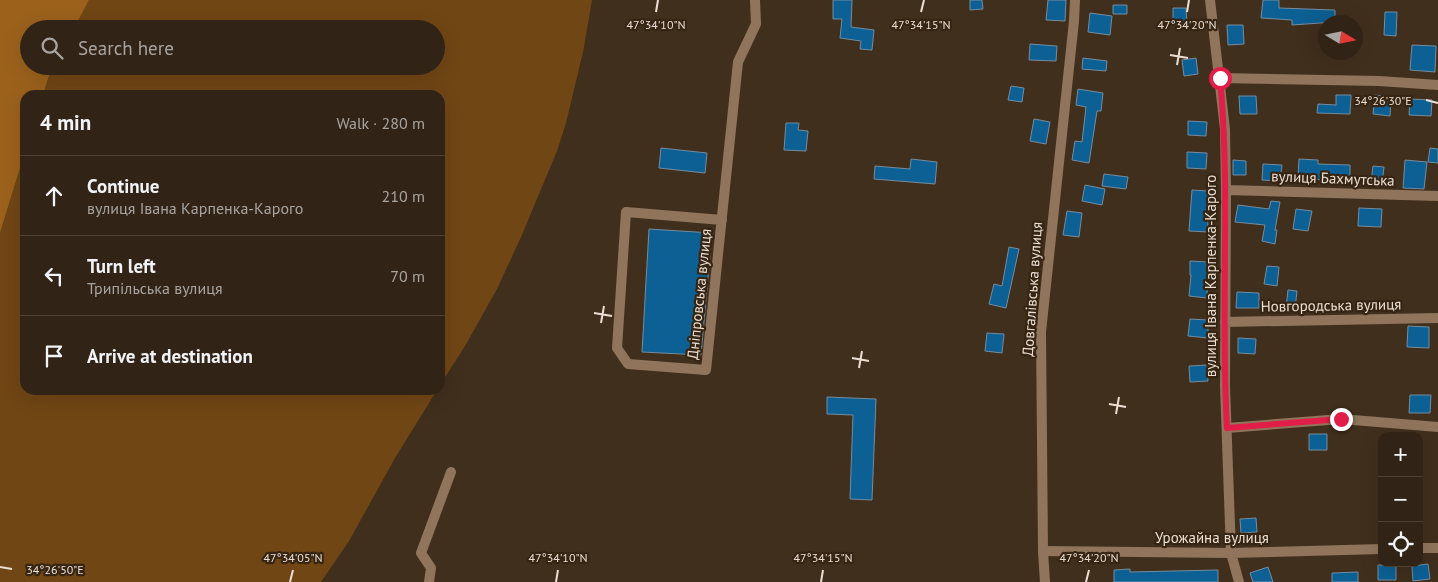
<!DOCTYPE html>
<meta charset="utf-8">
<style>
body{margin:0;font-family:"PT Sans",sans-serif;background:#392b1f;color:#f1f3f6}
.controls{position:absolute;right:15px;bottom:15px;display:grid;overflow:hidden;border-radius:10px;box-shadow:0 5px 20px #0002}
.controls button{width:45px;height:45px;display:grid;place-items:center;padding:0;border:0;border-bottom:1px solid #4c4035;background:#312316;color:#f1f3f6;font:25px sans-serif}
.compass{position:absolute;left:1318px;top:15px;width:45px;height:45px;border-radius:50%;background:#312316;box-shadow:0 5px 20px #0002;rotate:100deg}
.stop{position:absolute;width:15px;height:15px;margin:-11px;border:4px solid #e11d48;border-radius:50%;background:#fff}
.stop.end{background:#e11d48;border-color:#fff;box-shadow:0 1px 5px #0008}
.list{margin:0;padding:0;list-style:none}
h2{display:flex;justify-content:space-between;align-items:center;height:65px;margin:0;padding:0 20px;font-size:21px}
h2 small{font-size:16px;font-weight:400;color:#a8a4a1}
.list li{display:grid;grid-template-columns:32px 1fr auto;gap:15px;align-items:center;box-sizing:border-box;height:80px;padding:0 20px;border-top:1px solid #4c4035}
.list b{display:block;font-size:19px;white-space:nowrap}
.list p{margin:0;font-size:16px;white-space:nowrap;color:#a8a4a1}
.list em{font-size:16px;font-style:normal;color:#a8a4a1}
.icon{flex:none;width:28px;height:28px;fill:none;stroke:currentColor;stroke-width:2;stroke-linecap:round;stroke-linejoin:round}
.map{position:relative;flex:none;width:1438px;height:582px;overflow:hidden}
.search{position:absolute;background:#312316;box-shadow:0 5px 20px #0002;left:20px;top:20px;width:425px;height:55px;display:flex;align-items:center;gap:12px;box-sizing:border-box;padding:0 18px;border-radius:28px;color:#a8a4a1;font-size:19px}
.panel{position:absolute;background:#312316;box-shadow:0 5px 20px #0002;left:20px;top:90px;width:425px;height:305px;border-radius:15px}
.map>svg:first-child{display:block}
.green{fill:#714615}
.water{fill:#9c621c}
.building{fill:#0c6094;stroke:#758c9f}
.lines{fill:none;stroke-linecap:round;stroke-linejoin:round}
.minor{stroke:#90755c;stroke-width:10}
.tertiary{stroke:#90755c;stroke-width:10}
.route{stroke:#e11d48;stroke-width:6}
.ticks{fill:none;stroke:#ebdfd4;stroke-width:2}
.labels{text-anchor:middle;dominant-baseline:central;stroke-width:4.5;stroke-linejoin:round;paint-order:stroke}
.street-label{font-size:15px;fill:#ebdfd4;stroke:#372513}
.ticks-label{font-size:12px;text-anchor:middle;fill:#ebdfd4;stroke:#372513;stroke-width:4.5;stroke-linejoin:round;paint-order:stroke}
</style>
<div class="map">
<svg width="1438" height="582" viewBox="0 0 1438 582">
<rect width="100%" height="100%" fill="#412f1d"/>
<path class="green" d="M89 0H592L583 52 566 123 557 151 521 237 497 289 465 346 440 385V95H43L48 79 54 66H436V29H74Z
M25 152V390H437L395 458 349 541 321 582H0V233Z"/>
<path class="water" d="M0 0H89L74 29H29V66H54L48 79 43 95H25V152L0 233Z"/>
<path class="building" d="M833 0H852L851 27 874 30 872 50 860 49 861 41 840 38 842 19H833Z
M970 0H982L983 9 970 10Z
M1048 0H1066L1065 21 1046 20Z
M1263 0H1279V8L1335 10V22L1292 25V20L1261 18Z
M1113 5H1127V14H1113Z
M1173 8H1186L1187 24 1173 25Z
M1385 12H1397L1396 36 1384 35Z
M1090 13 1112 16 1110 35 1088 32Z
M1227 25H1243L1244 44 1228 45Z
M1030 44 1057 46 1056 61 1029 60Z
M1412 45 1436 46 1435 72 1410 70Z
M1083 58 1107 61 1106 71 1082 69Z
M1196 58 1198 74 1184 76 1182 60Z
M1011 86 1024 88 1022 102 1008 100Z
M1078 89 1103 93 1101 111H1097L1089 163 1072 160 1075 141 1082 142 1086 107 1076 105Z
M1336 95H1351L1350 114 1317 113 1318 104 1336 105Z
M1375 95 1391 97 1390 116 1373 114Z
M1239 96H1256L1257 114H1240Z
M1410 99 1432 100 1431 116 1409 115Z
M1034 119 1050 122 1046 144 1030 141Z
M1188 121 1207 122 1206 136 1188 135Z
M786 123H799L798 130 808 131 806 151 784 150Z
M661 148 707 153 705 173 659 168Z
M1430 148 1438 149V163L1428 162Z
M1187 152 1207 153 1206 169 1187 168Z
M911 159 937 162 935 184 874 179 875 166 910 169Z
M1299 159 1318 160V164L1350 165V182L1298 178Z
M1233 160 1246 161V175H1233Z
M1405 160 1427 162 1424 189 1403 188Z
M1263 164 1282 165 1280 181 1262 180Z
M1373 166 1384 167 1382 183 1371 182Z
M1104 174 1128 177 1126 189 1102 186Z
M1085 185 1105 189 1102 205 1082 201Z
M1192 190 1208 191V232L1189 231Z
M1271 201 1280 202 1275 230H1277L1275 244 1262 241 1265 225 1235 222 1238 205 1269 209Z
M1359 208 1382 209 1381 227 1358 226Z
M1296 209 1312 211 1308 231 1293 229Z
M1067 211 1082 213 1079 237 1063 235Z
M649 229 712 233 701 355 642 352Z
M1009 247 1019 249 1006 308 989 304 994 284 1002 286Z
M1190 261 1208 262 1207 298 1189 296 1191 275H1190Z
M1267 266 1279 267 1277 286 1264 284Z
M1288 290 1297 291 1295 309 1286 308Z
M1237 292 1259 293V308H1236Z
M1190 319 1208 320V338L1188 336Z
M1408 326 1429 327V348L1407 347Z
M987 333 1004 334 1002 353 985 351Z
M1238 338 1256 339 1255 354 1238 353Z
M1207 365 1208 381 1190 382 1189 366Z
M1410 395H1431L1430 413H1409Z
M827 397 876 399 872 500 850 499 853 415 827 414Z
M1309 434H1327V450H1309Z
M1256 518 1257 532 1241 533 1240 519Z
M1428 564 1430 579 1413 581 1412 566Z
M1378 565H1396V580H1378Z
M1268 567 1273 582H1253L1250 573Z
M1130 569V572L1218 570V582H1114V570Z
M1358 572V582H1332V573Z"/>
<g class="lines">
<path class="minor" d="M1210 0 1225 129 1226 190 1225 386 1231 553 1239 582
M1220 78 1379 81 1438 85
M1226 190 1438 196
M722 220 626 212 617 348 628 364 706 370 738 62 756 24 755 0
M1225 322 1438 318
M1227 428 1341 419 1438 427
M1419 548H1438
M1043 551 1231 553 1382 549
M429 582 431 568 421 553 451 472"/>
<path class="tertiary" d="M1045 582 1043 551 1041 332 1074 21 1075 0"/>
</g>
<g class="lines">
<path class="route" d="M1220 78C1231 194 1220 311 1227 428L1341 419"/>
</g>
<path class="ticks" d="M656 12 658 0M921 12 924 0M1187 12 1189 0M1170 55 1188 58M1177 65 1180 48M1426 100 1438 103M594 313 612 316M601 323 604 306M852 358 869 361M859 368 862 351M1109 404 1126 407M1116 414 1119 397M0 567 12 569M290 582 293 570M556 582 558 570M821 582 823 570M1086 582 1089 570"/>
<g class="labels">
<g class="street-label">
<text transform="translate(1333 178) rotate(2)">вулиця Бахмутська</text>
<text transform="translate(1210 276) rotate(-90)">вулиця Івана Карпенка-Карого</text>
<text transform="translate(1032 289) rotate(-86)">Довгалівська вулиця</text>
<text transform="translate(699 294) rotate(-84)">Дніпровська вулиця</text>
<text transform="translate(1331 305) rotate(-1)">Новгородська вулиця</text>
<text x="1212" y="537">Урожайна вулиця</text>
</g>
</g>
<g class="ticks-label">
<text x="656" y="29">47°34'10"N</text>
<text x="921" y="29">47°34'15"N</text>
<text x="1187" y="29">47°34'20"N</text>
<text x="1383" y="105">34°26'30"E</text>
<text x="293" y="562">47°34'05"N</text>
<text x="558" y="562">47°34'10"N</text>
<text x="823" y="562">47°34'15"N</text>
<text x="1089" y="562">47°34'20"N</text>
<text x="55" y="574">34°26'50"E</text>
</g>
</svg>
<div class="controls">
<button>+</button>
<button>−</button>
<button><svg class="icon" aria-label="locate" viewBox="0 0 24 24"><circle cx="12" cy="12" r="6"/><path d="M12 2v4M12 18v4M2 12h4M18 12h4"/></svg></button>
</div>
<svg class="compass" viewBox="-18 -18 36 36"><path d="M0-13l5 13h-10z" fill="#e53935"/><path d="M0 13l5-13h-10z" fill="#a8a4a1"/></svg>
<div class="stop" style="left:1220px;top:78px"></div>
<div class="stop end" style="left:1341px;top:419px"></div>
<div class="search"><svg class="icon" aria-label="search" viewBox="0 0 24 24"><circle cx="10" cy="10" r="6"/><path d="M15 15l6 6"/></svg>Search here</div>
<section class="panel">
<h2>4 min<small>Walk · 280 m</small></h2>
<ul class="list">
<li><svg class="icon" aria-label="ahead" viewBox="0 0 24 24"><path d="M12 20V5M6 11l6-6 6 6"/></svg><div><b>Continue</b><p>вулиця Івана Карпенка-Карого</p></div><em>210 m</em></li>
<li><svg class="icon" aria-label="left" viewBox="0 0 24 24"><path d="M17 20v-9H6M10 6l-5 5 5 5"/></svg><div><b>Turn left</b><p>Трипільська вулиця</p></div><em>70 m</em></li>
<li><svg class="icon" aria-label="arrive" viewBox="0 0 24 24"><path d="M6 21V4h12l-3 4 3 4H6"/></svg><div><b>Arrive at destination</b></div></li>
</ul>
</section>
</div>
